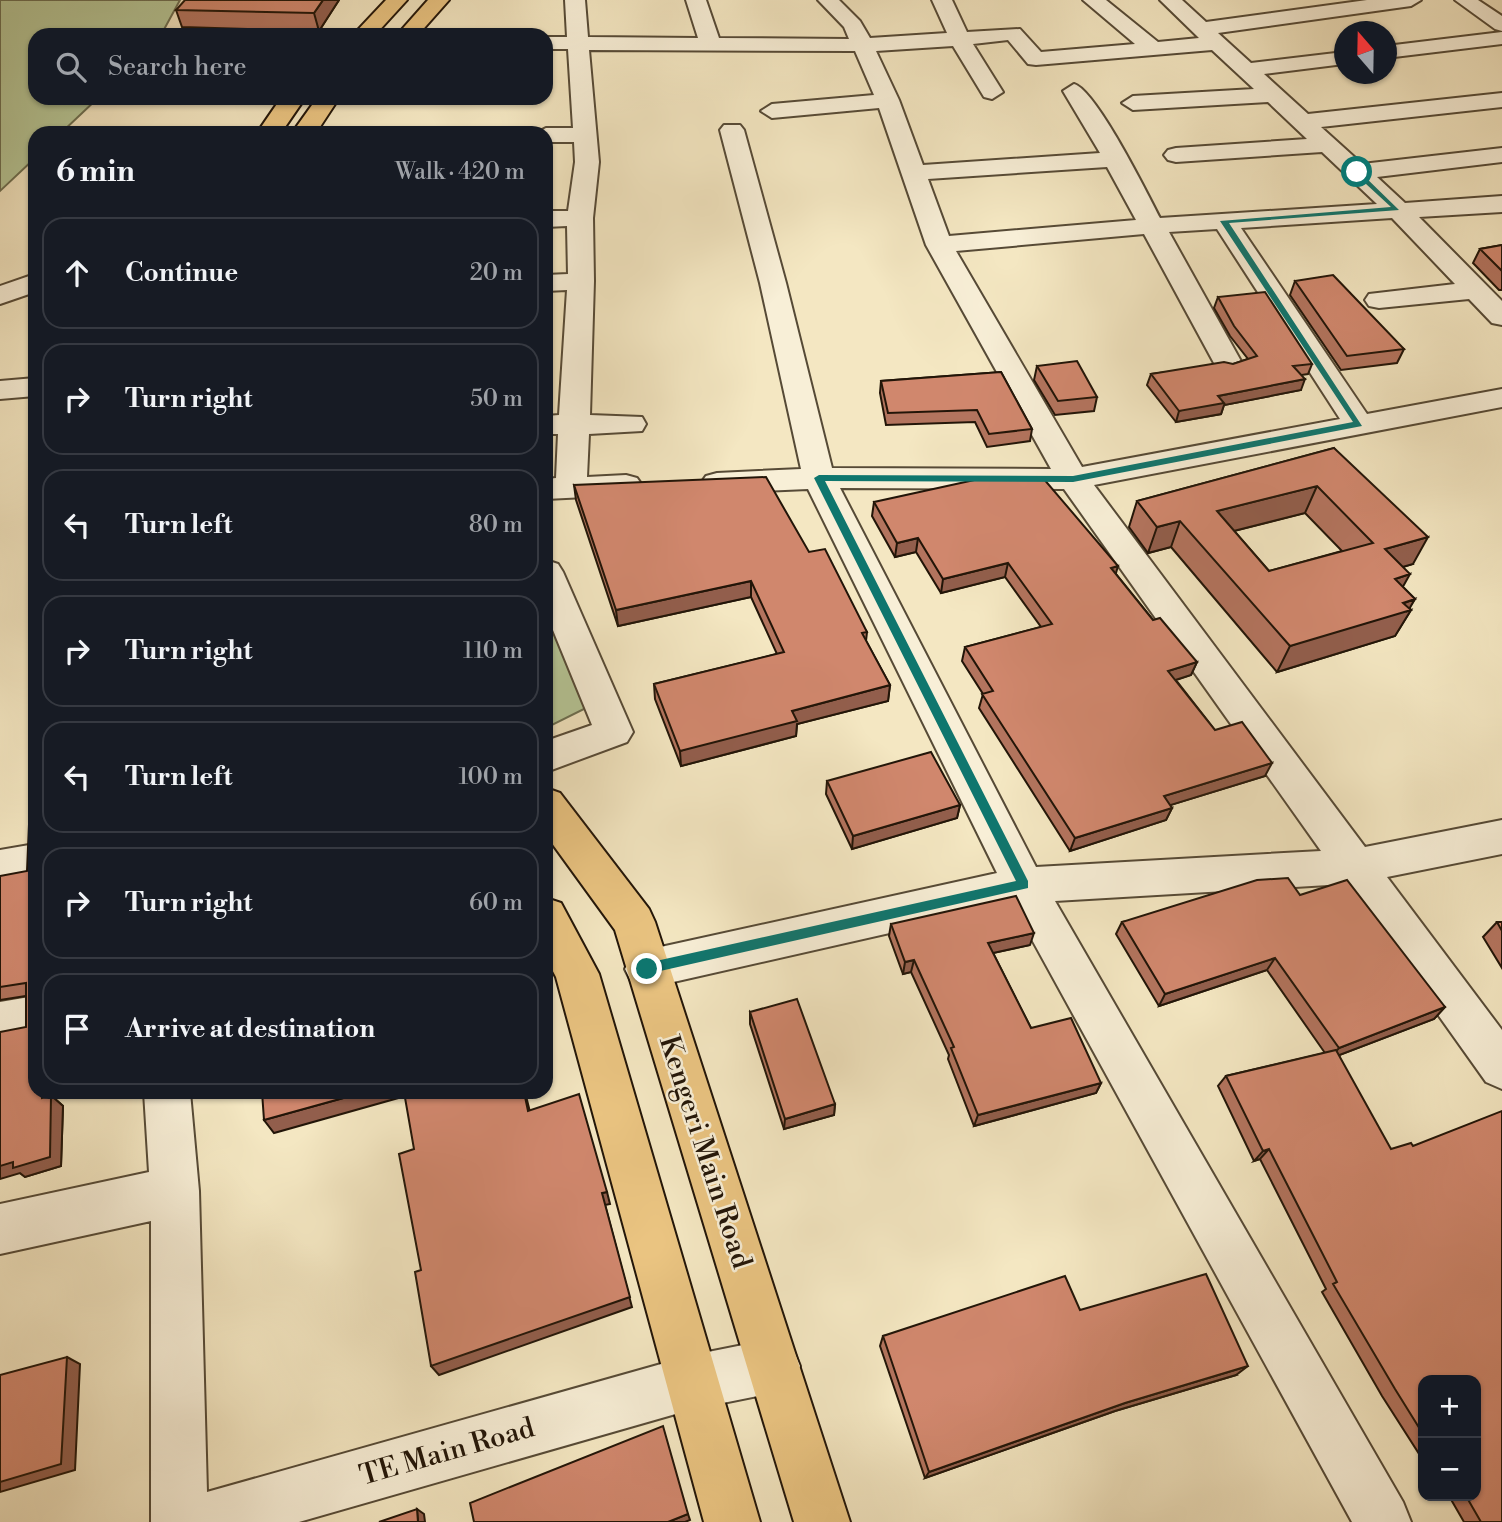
<!DOCTYPE html>
<meta charset="utf-8">
<style>
body{margin:0;font-family:"Libre Bodoni",serif;background:#242831;color:#f1f3f6}
.controls{position:absolute;right:21px;bottom:21px;display:grid;overflow:hidden;border-radius:14px;box-shadow:0 2px 5px #0004}
.controls button{width:63px;height:63px;display:grid;place-items:center;padding:0;border:0;border-bottom:2px solid #363941;background:#171b24;color:#f1f3f6;font:35px sans-serif}
.compass{position:absolute;left:1334px;top:21px;width:63px;height:63px;border-radius:50%;background:#171b24;box-shadow:0 2px 5px #0004;rotate:340deg}
.stop{position:absolute;width:21px;height:21px;margin:-16px;border:5px solid #0f766e;border-radius:50%;background:#fff}
.stop.end{background:#0f766e;border-color:#fff;box-shadow:0 2px 7px #0008}
.list{margin:0;padding:0;list-style:none}
h2{display:flex;justify-content:space-between;align-items:center;height:91px;margin:0;padding:0 28px;font-size:30px}
h2 small{font-size:23px;font-weight:400;color:#9ea1a6}
.list li{display:grid;grid-template-columns:46px 1fr auto;gap:21px;align-items:center;box-sizing:border-box;height:112px;margin:0 14px 14px;padding:0 14px;border:2px solid #363941;border-radius:21px}
.list b{display:block;font-size:26px;white-space:nowrap}
.list em{font-size:23px;font-style:normal;color:#9ea1a6}
.icon{flex:none;width:38px;height:38px;fill:none;stroke:currentColor;stroke-width:2;stroke-linecap:round;stroke-linejoin:round}
.map{position:relative;flex:none;width:1502px;height:1522px;overflow:hidden}
.search{position:absolute;background:#171b24;box-shadow:0 2px 5px #0004;left:28px;top:28px;width:525px;height:77px;display:flex;align-items:center;gap:18px;box-sizing:border-box;padding:0 24px;border-radius:21px;color:#9ea1a6;font-size:26px}
.panel{position:absolute;background:#171b24;box-shadow:0 2px 5px #0004;left:28px;top:126px;width:525px;height:973px;border-radius:21px}
.map>svg:first-child{display:block}
.green{fill:#b6c797;stroke:#6c6e50;stroke-width:2}
.lines{fill:none;stroke-linecap:round;stroke-linejoin:round}
.minor-casing{stroke:#564a36;stroke-width:4}
.major-casing{stroke:#221508;stroke-width:4}
.minor{fill:#f8efd7;fill-rule:evenodd}
.major{fill:#eac481;fill-rule:evenodd}
.wall{fill:#b3745e;stroke:#221508;stroke-width:2;fill-rule:evenodd}
.shaded-wall{fill:#925e4c;stroke:#221508;stroke-width:2}
.building{fill:#d0876d;stroke:#221508;stroke-width:2;fill-rule:evenodd}
.route{fill:#0f766e}
.labels{text-anchor:middle;dominant-baseline:central;stroke-width:5;stroke-linejoin:round;paint-order:stroke}
.near-street-label{font-size:28px;fill:#221508;stroke:#f8efd7}
</style>
<div class="map">
<svg width="1502" height="1522" viewBox="0 0 1502 1522">
<rect width="100%" height="100%" fill="#f4e7c2"/>
<filter id="stains"><feTurbulence type="fractalNoise" baseFrequency=".00286" numOctaves="4"/><feColorMatrix values="0 0 0 0 .2 0 0 0 0 .09 0 0 0 0 .02 0 0 0 .5 -.17"/></filter>
<radialGradient id="worn" r=".72"><stop offset=".6" stop-color="#630" stop-opacity="0"/><stop offset="1" stop-color="#630" stop-opacity=".3"/></radialGradient>
<path class="green" d="M0 0H180L161 35H35V98H98L61 133H35V158L0 191Z
M546 610 590 706 546 728Z"/>
<g class="lines">
<g class="minor-casing">
<path id="minor" d="M565 0H585L588 37 698 38 686 0H706L719 38 849 39 844 27 818 0H839L860 21 870 38 947 33 932 0H952L967 32 1020 29 1041 52 1135 44 1083 0H1106L1158 42 1199 38 1160 0H1182L1206 22 1367 0H1421L1411 6 1218 33 1251 63 1344 52V64L1264 74 1308 114 1502 93V107L1321 127 1362 164 1502 148V162L1377 177 1405 203 1502 196V212L1419 217 1502 301V325L1492 323 1469 299 1379 308 1369 306 1365 300 1369 294 1455 284 1392 218 1241 228 1367 414 1502 389V407L1094 485 1365 847 1502 820V854L1387 877 1502 1030V1089L1486 1082 1345 884 1055 901 1403 1502 1411 1522H1352L1013 905 647 988 632 983 625 969 632 955 647 950 997 873 808 489 717 493 706 490 701 483 706 476 717 473 801 469 760 283 720 130 724 125H740L744 130 786 283 832 468 1051 469 926 245 879 108 772 118 761 111 772 104 874 95 855 51 589 50 599 162 593 218 594 281 590 415 642 417 646 424 642 431 589 434 587 477 626 475 637 478 642 485 637 492 626 495 546 499V479L556 478 558 434H546V416L559 415 567 290 546 291V275L568 274 567 226 546 227V211H568L575 162 574 142H546V133H536L546 128H573L568 49H546V37H567ZM1008 40 1028 64 1036 65 1212 50 1254 89 1133 96 1122 103 1133 110 1268 102 1307 139 1176 148 1168 150 1164 155 1168 160 1176 162 1322 152 1377 204 1160 218C1147 193 1096 90 1074 84L1063 91 1100 153 923 165 899 100 876 51 953 46 984 97 992 99 1003 92 973 44ZM1107 167 1136 220 949 236 928 179ZM1217 229 1340 419 1082 467 956 251 1144 234 1214 363 1218 369 1228 372 1238 369 1242 363 1169 232ZM840 488 1064 489 1321 851 1036 867Z
M1455 0H1478L1502 16V31L1495 29Z
M1502 32V44L1386 58V46Z
M35 274V292L0 304V286Z
M35 378V396L0 399V381Z
M546 560 558 564 563 572 633 732 627 742 546 772V741L592 725 546 613Z
M35 844V878L0 884V850Z
M35 996V1036L0 1044V1002Z
M144 1092H190L199 1191 207 1492 693 1355 773 1339 792 1347 800 1366 792 1385 773 1393 693 1409 299 1522H151V1221L0 1254V1204L149 1172Z"/>
</g>
<g class="major-casing">
<path id="major" d="M386 0H407L375 35H353Z
M428 0H449L418 35H397Z
M281 98H305L281 133H257Z
M317 98H339L316 133H292Z
M546 788 560 793 649 909 655 922 850 1522H794L615 930 546 835Z
M546 898 561 903 599 974 760 1522H704L556 977 546 958Z"/>
</g>
<use href="#minor" class="minor"/>
<use href="#major" class="major"/>
</g>
<path class="wall" d="M339 0 319 31 182 27 176 10Z
M1502 245V290H1499L1473 263 1480 249Z
M1295 281 1404 349 1397 363 1341 370 1290 295Z
M1218 297 1312 364 1308 374 1301 375V390L1224 405 1221 414 1176 422 1147 385 1151 374 1233 364 1248 359 1230 336 1214 308Z
M1037 366 1097 397 1094 411 1055 415 1034 380Z
M1001 372 1032 429 1030 441 987 447 975 422 886 425 880 393 881 381Z
M1334 448 1413 564 1403 567V587L1415 599 1409 608 1411 610 1395 636 1277 672 1171 547 1148 553 1129 527 1137 501ZM1305 513 1342 551 1269 571 1234 531Z
M574 485 809 552 867 632 866 641 890 685 888 701 797 724 796 736 681 766 655 699 654 684 777 654 751 597 618 626 576 500Z
M874 502 1116 574 1153 620 1197 662 1191 675 1176 680 1215 730 1265 776 1170 805 1172 808 1166 820 1070 851 979 708 983 694 962 661 965 647 1041 627 1005 577 941 593 916 552 895 557 872 516Z
M827 781 960 805 957 818 852 849 826 794Z
M0 876 54 1098 63 1106 61 1166 25 1177 20 1173 26 1027V996L0 1000Z
M1300 895 1445 1007 1434 1019 1339 1055 1502 1522H1464L1449 1496H1476L1423 1380V1460L1382 1396 1322 1292 1326 1289 1260 1159 1254 1161 1218 1086 1226 1076 1325 1053 1267 970 1159 1006 1116 934 1122 922Z
M1497 922H1502V968L1483 937Z
M891 924 1030 945 993 953 1031 1028 1101 1083 1096 1093 974 1126 948 1059 949 1055 911 972 903 974 889 936Z
M750 1012 835 1104 834 1115 784 1129 750 1024Z
M1080 1310 1236 1375 1115 1411 925 1478 880 1346 883 1336Z"/>
<path class="shaded-wall" d="M323 0H339L319 31 314 13Z
M1305 379 1301 390 1224 405 1221 414 1176 422 1179 411 1218 396Z
M1317 486 1305 513 1206 538 1217 511Z
M1180 521 1171 547 1148 553 1157 527Z
M1428 537 1413 564 1371 576 1385 549Z
M918 538 916 552 895 557 897 543Z
M1008 563 1005 577 941 593 943 579Z
M1118 566 1114 580 1111 568Z
M1410 574 1395 601V579Z
M751 581V597L618 626 616 610Z
M1415 599 1408 611 1411 610 1395 636 1277 672 1290 646Z
M1197 662 1191 675 1163 684 1168 671Z
M890 685 888 701 797 724 796 736 681 766 680 751 792 711Z
M1272 763 1265 776 1158 809 1164 796Z
M960 805 957 818 852 849 853 836Z
M1172 808 1166 820 1070 851 1075 838Z
M1034 933 1030 945 984 955 988 943Z
M1275 958 1267 970 1159 1006 1165 994Z
M914 960 911 972 903 974 905 962Z
M1445 1007 1434 1019 1329 1059 1339 1048Z
M1101 1083 1096 1093 974 1126 978 1115Z
M42 1092H54V1098L63 1106 61 1166 25 1177 20 1173 0 1179V1166L42 1098Z
M365 1092H408L409 1095 274 1133 264 1120Z
M524 1092H525L533 1124 528 1111Z
M835 1104 834 1115 784 1129 785 1119Z
M1269 1149 1260 1159 1254 1161 1263 1151Z
M607 1192 610 1204 605 1205 632 1307 439 1375 431 1366 602 1193Z
M67 1357 80 1364 75 1470 0 1492V1482Z
M1248 1366 1236 1375 1115 1411 925 1478 929 1472 1125 1403Z
M417 1509 424 1514 425 1522H418Z
M688 1514 690 1520 685 1522H668Z"/>
<path class="building" d="M185 0H323L314 13 176 10Z
M1502 245V271L1480 249Z
M1333 275 1404 349 1347 356 1295 281Z
M1265 292 1312 364 1293 366 1305 379 1218 396 1224 403 1179 411 1151 374 1224 362 1233 364 1257 356 1234 326 1218 297Z
M1077 361 1097 397 1058 401 1037 366Z
M1001 372 1032 429 989 434 977 410 888 413 881 381Z
M1334 448 1428 537 1385 549 1410 574 1395 579 1415 599 1403 603 1411 610 1290 646 1180 521 1157 527 1137 501ZM1317 486 1373 543 1269 571 1217 511Z
M766 477 809 552 825 549 867 632 862 633 890 685 792 711 797 721 680 751 654 684 784 652 751 581 616 610 574 485Z
M988 477 1043 478 1118 566 1111 568 1153 620 1160 618 1197 662 1168 671 1215 730 1242 722 1272 763 1164 796 1172 808 1075 838 982 694 993 691 965 647 1052 624 1008 563 943 579 918 538 897 543 874 502Z
M931 752 960 805 853 836 827 781Z
M35 754V1092H42V1098L51 1096 50 1157 13 1168V1162L0 1166V1032L26 1027V983L0 987V876L27 871 32 755Z
M1288 878 1300 895 1347 880 1445 1007 1339 1048 1275 958 1165 994 1122 922 1257 880Z
M1016 896 1034 933 988 943 1031 1028 1071 1018 1101 1083 978 1115 951 1048 954 1047 914 960 905 962 891 924Z
M1497 922H1502V931Z
M797 999 835 1104 785 1119 750 1012Z
M1336 1050 1391 1149 1411 1143 1413 1146 1502 1111V1522H1481L1466 1496H1476V1380H1423V1434L1395 1389 1333 1284 1337 1282 1269 1149 1263 1151 1226 1076Z
M262 1092H365L264 1120Z
M404 1092H524L528 1111 579 1094 607 1192 602 1193 630 1297 431 1366 415 1272 421 1270 399 1154 414 1149Z
M1206 1274 1248 1366 1125 1403 929 1472 883 1336 1065 1276 1080 1310Z
M67 1357 61 1464 0 1482V1375Z
M663 1426 688 1514 668 1522H474L470 1503Z
M417 1509 418 1522H379Z"/>
<path class="route" d="M1359 171 1399 210 1229 223 1362 426 1073 482 825 481 1028 881V888L647 974 642 973 641 969 647 963 1016 881 814 478 819 475 1073 476 1353 422 1220 221 1391 207 1353 172Z"/>
<g class="labels">
<g class="near-street-label">
<text transform="translate(705 1152) rotate(72)">Kengeri Main Road</text>
<text transform="translate(447 1452) rotate(-16)">TE Main Road</text>
</g>
</g>
<rect width="100%" height="100%" filter="url(#stains)"/>
<rect width="100%" height="100%" fill="url(#worn)"/>
</svg>
<div class="controls">
<button>+</button>
<button>−</button>
</div>
<svg class="compass" viewBox="-18 -18 36 36"><path d="M0-13l5 13h-10z" fill="#e53935"/><path d="M0 13l5-13h-10z" fill="#9ea1a6"/></svg>
<div class="stop" style="left:1357px;top:172px"></div>
<div class="stop end" style="left:647px;top:969px"></div>
<div class="search"><svg class="icon" aria-label="search" viewBox="0 0 24 24"><circle cx="10" cy="10" r="6"/><path d="M15 15l6 6"/></svg>Search here</div>
<section class="panel">
<h2>6 min<small>Walk · 420 m</small></h2>
<ul class="list">
<li><svg class="icon" aria-label="ahead" viewBox="0 0 24 24"><path d="M12 20V5M6 11l6-6 6 6"/></svg><div><b>Continue</b></div><em>20 m</em></li>
<li><svg class="icon" aria-label="right" viewBox="0 0 24 24"><path d="M7 20v-9h11M14 6l5 5-5 5"/></svg><div><b>Turn right</b></div><em>50 m</em></li>
<li><svg class="icon" aria-label="left" viewBox="0 0 24 24"><path d="M17 20v-9H6M10 6l-5 5 5 5"/></svg><div><b>Turn left</b></div><em>80 m</em></li>
<li><svg class="icon" aria-label="right" viewBox="0 0 24 24"><path d="M7 20v-9h11M14 6l5 5-5 5"/></svg><div><b>Turn right</b></div><em>110 m</em></li>
<li><svg class="icon" aria-label="left" viewBox="0 0 24 24"><path d="M17 20v-9H6M10 6l-5 5 5 5"/></svg><div><b>Turn left</b></div><em>100 m</em></li>
<li><svg class="icon" aria-label="right" viewBox="0 0 24 24"><path d="M7 20v-9h11M14 6l5 5-5 5"/></svg><div><b>Turn right</b></div><em>60 m</em></li>
<li><svg class="icon" aria-label="arrive" viewBox="0 0 24 24"><path d="M6 21V4h12l-3 4 3 4H6"/></svg><div><b>Arrive at destination</b></div></li>
</ul>
</section>
</div>
